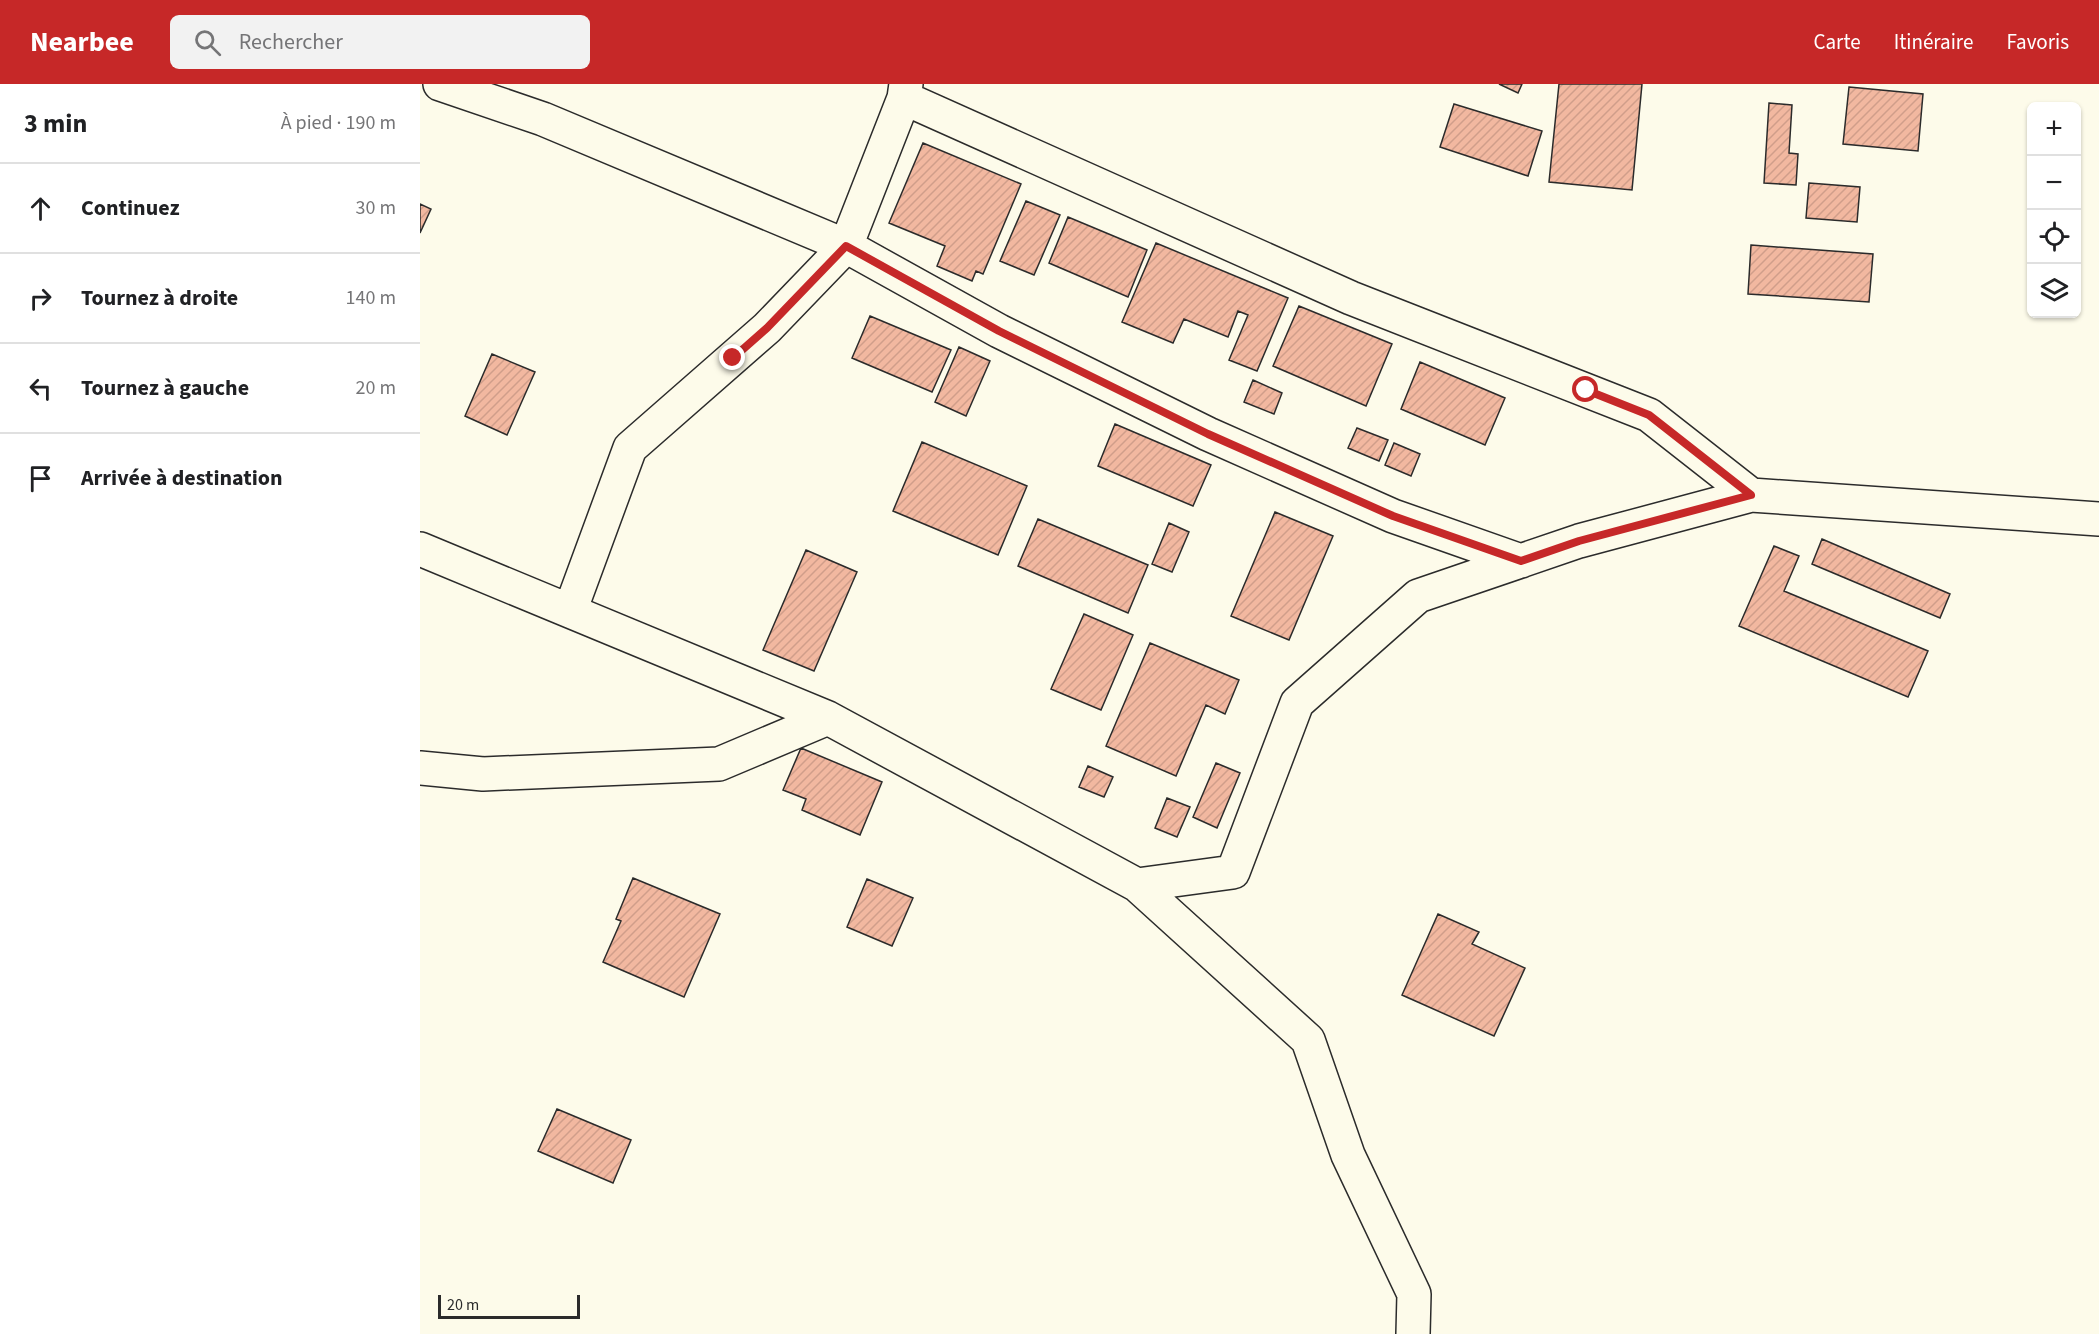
<!DOCTYPE html>
<html lang="fr">
<meta charset="utf-8">
<style>
body{margin:0;font-family:"Source Sans 3",sans-serif;background:#f2f2f2;color:#202124}
.controls{position:absolute;right:18px;top:18px;display:grid;overflow:hidden;border-radius:9px;box-shadow:0 2px 4px #0004}
.controls button{width:54px;height:54px;display:grid;place-items:center;padding:0;border:0;border-bottom:2px solid #e0e0e0;background:#fff;color:#202124;font:30px sans-serif}
.scale{position:absolute;left:18px;bottom:15px;width:142px;box-sizing:border-box;padding-left:6px;border:3px solid #2b2b2b;border-top:0;font-size:16px;line-height:21px;white-space:nowrap;color:#2b2b2b;-webkit-text-stroke:4px #fdfbea;paint-order:stroke}
.stop{position:absolute;width:18px;height:18px;margin:-14px;border:4px solid #c62828;border-radius:50%;background:#fff}
.stop.end{background:#c62828;border-color:#fff;box-shadow:0 2px 6px #0008}
.list{margin:0;padding:0;list-style:none}
h2{display:flex;justify-content:space-between;align-items:center;height:78px;margin:0;padding:0 24px;font-size:26px}
h2 small{font-size:20px;font-weight:400;color:#757577}
.list li{display:grid;grid-template-columns:39px 1fr auto;gap:18px;align-items:center;box-sizing:border-box;height:90px;padding:0 24px;border-top:2px solid #e0e0e0}
.list b{display:block;font-size:22px;white-space:nowrap}
.list em{font-size:20px;font-style:normal;color:#757577}
.icon{flex:none;width:33px;height:33px;fill:none;stroke:currentColor;stroke-width:2;stroke-linecap:round;stroke-linejoin:round}
.map{position:relative;flex:none;width:1679px;height:1250px;overflow:hidden}
header{display:flex;align-items:center;gap:36px;box-sizing:border-box;height:84px;padding:0 30px;background:#c62828;color:#fff}
header strong{font-size:28px}
nav{display:flex;gap:33px;margin-inline-start:auto;font-size:21px}
.search{width:420px;height:54px;background:#f2f2f2;display:flex;align-items:center;gap:15px;box-sizing:border-box;padding:0 21px;border-radius:9px;color:#757577;font-size:22px}
main{display:flex}
aside{flex:1;background:#fff}
.map>svg:first-child{display:block}
.building{fill:url(#building-hatch);stroke:#2b2b2b;stroke-width:1.5}
.lines{fill:none;stroke-linecap:round;stroke-linejoin:round}
.minor-casing{stroke:#2b2b2b;stroke-width:36}
.minor{stroke:#fdfbea;stroke-width:33}
.route{stroke:#c62828;stroke-width:8}
</style>
<header>
<strong>Nearbee</strong>
<div class="search"><svg class="icon" aria-label="search" viewBox="0 0 24 24"><circle cx="10" cy="10" r="6"/><path d="M15 15l6 6"/></svg>Rechercher</div>
<nav><a>Carte</a><a>Itinéraire</a><a>Favoris</a></nav>
</header>
<main>
<aside>
<h2>3 min<small>À pied · 190 m</small></h2>
<ul class="list">
<li><svg class="icon" aria-label="ahead" viewBox="0 0 24 24"><path d="M12 20V5M6 11l6-6 6 6"/></svg><div><b>Continuez</b></div><em>30 m</em></li>
<li><svg class="icon" aria-label="right" viewBox="0 0 24 24"><path d="M7 20v-9h11M14 6l5 5-5 5"/></svg><div><b>Tournez à droite</b></div><em>140 m</em></li>
<li><svg class="icon" aria-label="left" viewBox="0 0 24 24"><path d="M17 20v-9H6M10 6l-5 5 5 5"/></svg><div><b>Tournez à gauche</b></div><em>20 m</em></li>
<li><svg class="icon" aria-label="arrive" viewBox="0 0 24 24"><path d="M6 21V4h12l-3 4 3 4H6"/></svg><div><b>Arrivée à destination</b></div></li>
</ul>
</aside>
<div class="map">
<svg width="1679" height="1250" viewBox="0 0 1679 1250">
<defs>
<pattern id="building-hatch" width="6" height="6" patternUnits="userSpaceOnUse" patternTransform="scale(1.5)"><rect width="6" height="6" fill="#f2b8a0"/><path d="M-1 1l2-2M0 6l6-6M5 7l2-2" fill="none" stroke="#d09e8a"/></pattern>
</defs>
<rect width="100%" height="100%" fill="#fdfbea"/>
<path class="building" d="M1079 0H1102L1098 9Z
M1139 0H1222L1212 106 1129 98Z
M1429 3 1503 10 1498 67 1423 60Z
M1349 19 1372 21 1369 69 1378 70 1376 101 1344 99Z
M1034 20 1122 47 1108 92 1020 63Z
M503 59 601 100 563 190 556 187 552 197 517 182 525 162 469 139Z
M1389 99 1440 103 1437 138 1386 134Z
M606 117 640 131 614 191 580 177Z
M0 120 11 125 0 149Z
M648 133 727 166 708 213 629 179Z
M736 159 868 214 837 287 809 276 828 231 818 227 808 253 764 235 753 259 702 238Z
M1331 161 1453 170 1449 218 1328 210Z
M879 222 972 260 946 322 853 282Z
M450 232 531 266 512 308 432 274Z
M539 263 570 277 546 332 515 318Z
M72 270 115 288 87 351 45 332Z
M1000 278 1085 314 1065 361 981 325Z
M833 296 862 309 854 330 824 318Z
M695 340 791 381 773 422 678 382Z
M937 344 968 356 959 377 928 364Z
M502 358 607 402 578 471 473 427Z
M974 359 1000 370 991 392 965 381Z
M855 428 913 452 869 556 811 532Z
M618 435 728 481 708 529 598 482Z
M749 439 769 448 752 488 732 480Z
M1402 455 1530 510 1520 534 1392 480Z
M1354 462 1379 472 1364 507 1508 567 1488 613 1319 542Z
M386 466 437 488 394 587 343 566Z
M664 530 713 551 681 626 631 605Z
M730 559 819 596 805 630 786 621 756 692 686 662Z
M381 664 462 698 440 751 382 726 386 715 363 706Z
M796 679 820 689 797 744 773 733Z
M668 682 693 693 684 713 659 703Z
M747 714 770 723 757 753 735 744Z
M213 794 300 830 264 913 183 878 201 837 196 835Z
M447 795 493 814 472 862 427 843Z
M1018 830 1059 848 1052 860 1105 884 1074 952 982 911Z
M137 1025 211 1056 193 1099 118 1067Z"/>
<g class="lines">
<g class="minor-casing">
<path id="minor" d="M20 0 123 35 426 162 579 247 788 350 973 432 1101 477
M486 0 484 14 931 214 1229 331 1331 411
M0 465 408 634 717 801 888 956 928 1071 994 1210 993 1250
M150 527 210 364 347 244 426 162 484 14
M0 684 63 690 299 680 408 634
M717 801 813 788 877 619 998 512 1159 457 1331 411 1679 435"/>
</g>
<use href="#minor" class="minor"/>
</g>
<g class="lines">
<path class="route" d="M313 274 347 244 426 162 579 247 788 350 973 432 1101 477 1159 457 1331 411 1229 331 1166 306"/>
</g>
</svg>
<div class="controls">
<button>+</button>
<button>−</button>
<button><svg class="icon" aria-label="locate" viewBox="0 0 24 24"><circle cx="12" cy="12" r="6"/><path d="M12 2v4M12 18v4M2 12h4M18 12h4"/></svg></button>
<button><svg class="icon" aria-label="layers" viewBox="0 0 24 24"><path d="M12 4l9 5-9 5-9-5zM3 14l9 5 9-5"/></svg></button>
</div>
<div class="scale">20 m</div>
<div class="stop" style="left:1166px;top:306px"></div>
<div class="stop end" style="left:313px;top:274px"></div>
</div>
</main>
